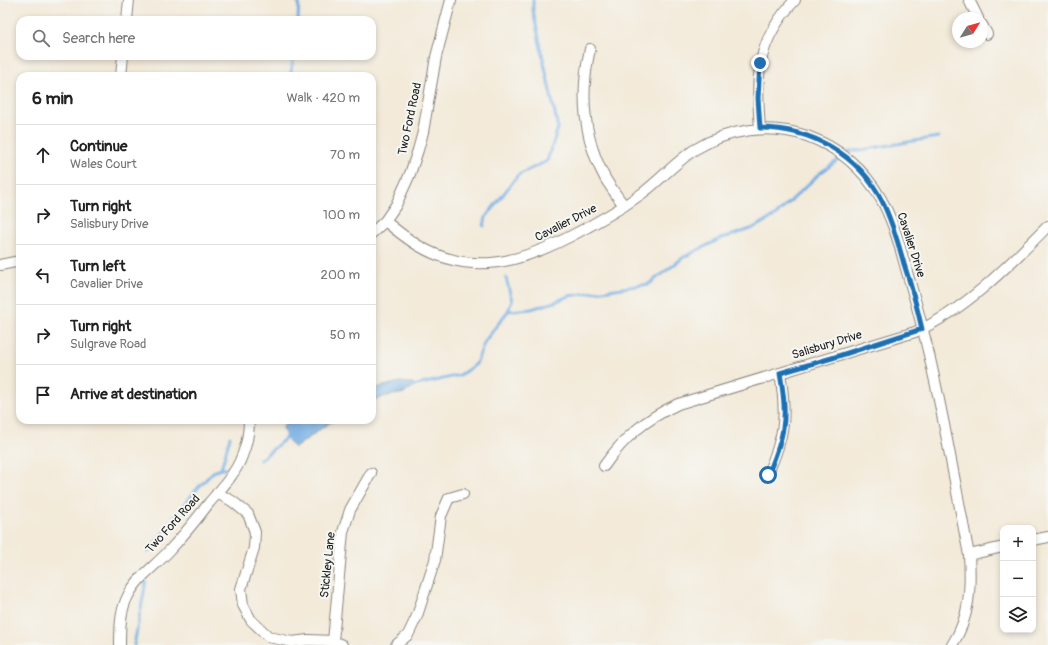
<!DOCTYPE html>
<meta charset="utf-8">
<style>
body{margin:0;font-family:Pangolin,sans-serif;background:#f6f6f6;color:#222}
.controls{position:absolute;right:12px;bottom:12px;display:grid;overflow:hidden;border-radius:8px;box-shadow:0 2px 6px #0003}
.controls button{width:36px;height:36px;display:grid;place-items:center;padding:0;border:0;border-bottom:1px solid #e0e0e0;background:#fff;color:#222;font:20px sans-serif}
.compass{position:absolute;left:952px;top:12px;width:36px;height:36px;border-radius:50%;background:#fff;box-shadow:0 2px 6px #0003;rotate:53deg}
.stop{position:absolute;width:12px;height:12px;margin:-9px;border:3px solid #1f6fb2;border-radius:50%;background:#fff}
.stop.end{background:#1f6fb2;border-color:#fff;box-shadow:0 1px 4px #0008}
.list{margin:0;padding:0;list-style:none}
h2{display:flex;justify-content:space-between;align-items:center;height:52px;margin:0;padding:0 16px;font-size:17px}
h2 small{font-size:13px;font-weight:400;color:#767676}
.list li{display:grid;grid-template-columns:26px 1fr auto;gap:12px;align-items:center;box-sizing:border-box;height:60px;padding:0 16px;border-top:1px solid #e0e0e0}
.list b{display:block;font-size:15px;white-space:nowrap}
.list p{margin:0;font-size:13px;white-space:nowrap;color:#767676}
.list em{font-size:13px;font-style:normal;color:#767676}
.icon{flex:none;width:22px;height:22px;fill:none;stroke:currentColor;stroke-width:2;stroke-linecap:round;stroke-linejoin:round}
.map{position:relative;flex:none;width:1048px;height:645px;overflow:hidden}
.search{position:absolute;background:#fff;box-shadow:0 2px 6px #0003;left:16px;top:16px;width:360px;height:44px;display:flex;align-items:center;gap:10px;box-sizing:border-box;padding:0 14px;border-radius:12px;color:#767676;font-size:15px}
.panel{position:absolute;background:#fff;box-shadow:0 2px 6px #0003;left:16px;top:72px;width:360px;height:352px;border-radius:12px}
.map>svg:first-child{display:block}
.water{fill:#73ade3;stroke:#486480}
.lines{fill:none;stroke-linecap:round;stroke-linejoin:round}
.stream{stroke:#73ade3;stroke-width:3}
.minor-casing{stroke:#88837a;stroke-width:12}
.minor{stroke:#fff;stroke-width:10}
.route{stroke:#1f6fb2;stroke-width:5}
.labels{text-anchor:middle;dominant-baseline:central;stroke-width:4;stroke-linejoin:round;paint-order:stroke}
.street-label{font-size:12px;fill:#1c1c1c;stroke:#f6f6f2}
</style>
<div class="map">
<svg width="1048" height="645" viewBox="0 0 1048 645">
<rect width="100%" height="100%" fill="#f6f6f2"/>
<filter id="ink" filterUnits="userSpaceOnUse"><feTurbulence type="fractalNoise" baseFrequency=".025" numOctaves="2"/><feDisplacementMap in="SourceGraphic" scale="8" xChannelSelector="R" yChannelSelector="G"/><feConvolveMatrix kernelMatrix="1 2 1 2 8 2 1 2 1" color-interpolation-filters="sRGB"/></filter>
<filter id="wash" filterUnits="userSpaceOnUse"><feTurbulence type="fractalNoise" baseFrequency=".012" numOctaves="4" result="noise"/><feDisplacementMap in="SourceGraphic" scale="16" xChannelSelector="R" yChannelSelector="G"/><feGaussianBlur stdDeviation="0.9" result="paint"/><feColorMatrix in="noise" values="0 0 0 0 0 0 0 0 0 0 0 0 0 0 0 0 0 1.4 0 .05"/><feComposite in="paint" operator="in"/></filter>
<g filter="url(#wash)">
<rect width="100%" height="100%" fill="#f3ead9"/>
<path class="water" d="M400 382 412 383 415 385 405 393 386 396 372 401V389Z
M287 420H335L326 425 295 448 286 438 283 427Z"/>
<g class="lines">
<path class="stream" d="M298 20 299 0
M290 76 294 56
M849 152 938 137
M484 226 486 217 518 175 547 161 558 128 533 11V0
M508 311 531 309 555 302 569 296 649 284 684 257 720 239 751 229 775 216 819 174 838 160
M413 386 460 375 476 364 485 341 508 311 512 301 506 278
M260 460 286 438 289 439
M221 469 230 437
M148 552 196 490 213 472 221 469H226
M134 645 146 582"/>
</g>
</g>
<g filter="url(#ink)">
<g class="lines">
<g class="minor-casing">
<path id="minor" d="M969 0 978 18
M127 20 129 0
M982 25 987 34
M590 49C580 93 583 137 605 178 611 188 618 197 624 206
M121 76 123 56
M760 129C756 74 756 42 795 0
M385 221C396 230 407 239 419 246 472 277 521 262 571 236 596 223 621 209 644 192 661 179 676 162 694 150 728 129 770 123 807 136 840 148 864 169 881 199 895 224 901 252 909 279 936 369 951 463 969 555 971 587 970 618 952 645
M372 233 385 221 396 205 410 174 418 150 423 132 436 57 451 0
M0 265 20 261
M604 466C624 437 646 419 678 404L915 332C966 310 1009 265 1048 226
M767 475C785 436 787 415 780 373
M217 493 232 501 248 514 255 532 254 548 241 589 243 605 251 620 269 637 292 642 308 640 333 641 342 645
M1033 540 1048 537
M969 555 1003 547
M333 641 343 532 350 510 371 473
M120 645C120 630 120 614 126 600 135 579 153 568 168 552 183 536 196 520 209 503 221 489 236 473 242 456 247 444 249 432 249 420
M396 645 408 635 417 616 435 560 441 516 449 498 463 494"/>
</g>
<use href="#minor" class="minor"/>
</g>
</g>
<g class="lines" filter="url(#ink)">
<path class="route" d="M760 63 758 98 760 128C811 128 859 155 882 201 892 221 898 242 904 264 911 285 917 307 922 329L832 358 780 373C783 391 786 410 783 428 781 444 774 460 768 475"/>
</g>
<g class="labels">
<g class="street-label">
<text transform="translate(410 119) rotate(-78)">Two Ford Road</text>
<text transform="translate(566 223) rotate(-27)">Cavalier Drive</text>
<text transform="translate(911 245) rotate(72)">Cavalier Drive</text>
<text transform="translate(827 345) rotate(-17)">Salisbury Drive</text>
<text transform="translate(173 524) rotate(-48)">Two Ford Road</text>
<text transform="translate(328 565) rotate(-84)">Stickley Lane</text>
</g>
</g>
</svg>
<div class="controls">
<button>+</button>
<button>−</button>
<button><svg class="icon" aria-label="layers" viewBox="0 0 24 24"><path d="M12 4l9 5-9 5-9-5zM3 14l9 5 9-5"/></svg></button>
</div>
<svg class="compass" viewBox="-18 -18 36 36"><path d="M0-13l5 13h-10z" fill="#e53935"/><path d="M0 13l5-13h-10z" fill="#767676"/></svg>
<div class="stop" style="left:768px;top:475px"></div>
<div class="stop end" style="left:760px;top:63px"></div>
<div class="search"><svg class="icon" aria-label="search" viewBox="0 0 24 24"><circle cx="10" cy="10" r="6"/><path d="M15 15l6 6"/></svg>Search here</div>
<section class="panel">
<h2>6 min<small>Walk · 420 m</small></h2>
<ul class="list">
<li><svg class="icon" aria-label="ahead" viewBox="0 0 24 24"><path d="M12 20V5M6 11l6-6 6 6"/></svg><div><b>Continue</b><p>Wales Court</p></div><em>70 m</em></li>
<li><svg class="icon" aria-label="right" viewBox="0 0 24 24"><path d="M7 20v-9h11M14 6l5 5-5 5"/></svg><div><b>Turn right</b><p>Salisbury Drive</p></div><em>100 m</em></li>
<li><svg class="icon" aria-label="left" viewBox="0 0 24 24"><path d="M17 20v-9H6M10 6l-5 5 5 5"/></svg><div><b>Turn left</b><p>Cavalier Drive</p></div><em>200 m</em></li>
<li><svg class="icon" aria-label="right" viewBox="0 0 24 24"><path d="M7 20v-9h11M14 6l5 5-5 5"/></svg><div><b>Turn right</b><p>Sulgrave Road</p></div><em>50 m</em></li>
<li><svg class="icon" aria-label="arrive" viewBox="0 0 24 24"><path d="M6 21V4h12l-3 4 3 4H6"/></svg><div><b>Arrive at destination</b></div></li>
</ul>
</section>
</div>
